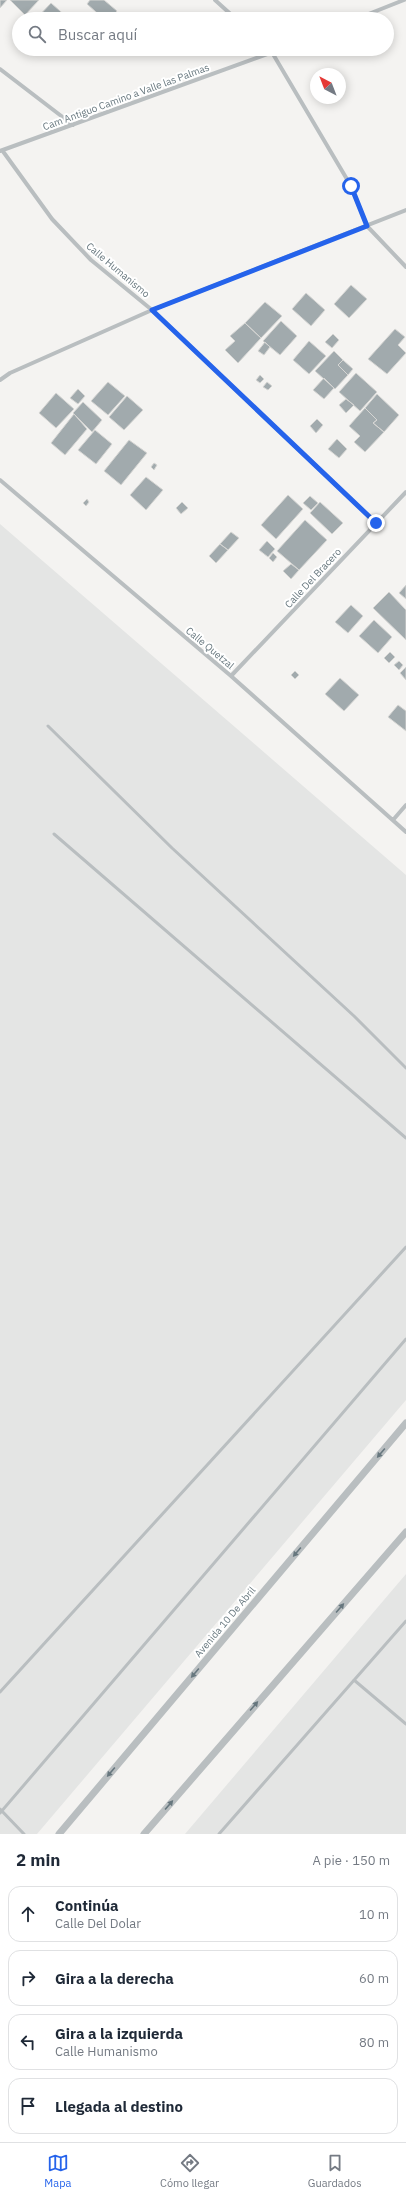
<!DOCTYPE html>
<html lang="es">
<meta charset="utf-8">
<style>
body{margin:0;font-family:"IBM Plex Sans",sans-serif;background:#f2f2f3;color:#1f2937}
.compass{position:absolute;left:310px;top:68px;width:36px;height:36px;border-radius:50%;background:#fff;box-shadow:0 2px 10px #0003;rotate:318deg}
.stop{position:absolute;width:12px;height:12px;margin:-9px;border:3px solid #2563eb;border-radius:50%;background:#fff}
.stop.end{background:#2563eb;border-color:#fff;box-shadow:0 1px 4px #0008}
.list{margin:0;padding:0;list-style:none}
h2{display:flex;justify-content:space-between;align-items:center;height:52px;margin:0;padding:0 16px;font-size:17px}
h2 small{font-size:13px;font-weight:400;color:#747a83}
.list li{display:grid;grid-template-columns:26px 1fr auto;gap:12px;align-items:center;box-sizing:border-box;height:56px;margin:0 8px 8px;padding:0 8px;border:1px solid #e0e1e3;border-radius:12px}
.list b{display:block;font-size:15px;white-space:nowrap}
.list p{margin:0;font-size:13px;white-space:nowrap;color:#747a83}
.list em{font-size:13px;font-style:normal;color:#747a83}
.icon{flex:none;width:22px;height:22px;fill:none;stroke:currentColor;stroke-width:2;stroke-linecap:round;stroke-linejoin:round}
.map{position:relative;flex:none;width:406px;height:1834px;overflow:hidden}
.search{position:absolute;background:#fff;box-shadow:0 2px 10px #0003;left:12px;right:12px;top:12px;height:44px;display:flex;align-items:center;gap:10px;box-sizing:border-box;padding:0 14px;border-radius:22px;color:#747a83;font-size:15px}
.sheet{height:308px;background:#fff}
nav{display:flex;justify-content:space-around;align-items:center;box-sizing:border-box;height:56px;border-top:1px solid #e0e1e3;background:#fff;font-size:11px;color:#747a83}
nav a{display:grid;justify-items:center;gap:2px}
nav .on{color:#2563eb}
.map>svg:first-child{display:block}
.built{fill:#e4e5e4}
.building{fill:#a1aaad;stroke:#d5d5d3}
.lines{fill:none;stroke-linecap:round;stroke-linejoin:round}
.service{stroke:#b9bec0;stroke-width:3}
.minor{stroke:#b9bec0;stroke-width:4}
.tertiary{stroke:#b9bec0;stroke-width:7}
.oneway{fill:#67777e}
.route{stroke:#2563eb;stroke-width:5}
.labels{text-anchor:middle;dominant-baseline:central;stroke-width:4;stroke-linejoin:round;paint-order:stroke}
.street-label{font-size:10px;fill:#67777e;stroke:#fff}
</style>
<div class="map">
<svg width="406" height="1834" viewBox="0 0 406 1834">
<rect width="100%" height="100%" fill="#f4f3f1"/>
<path class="built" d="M0 524 406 875V1400L37 1834H0Z
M406 1574V1834H185Z"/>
<path class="building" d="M0 0H7L0 8Z
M10 0H39L25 15Z
M90 0H104L117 11 110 19H104L87 4Z
M51 3 69 19H36Z
M351 285 367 299 349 318 334 304Z
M306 293 325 310 311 326 292 309Z
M265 302 282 316 261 338 245 323Z
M281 321 297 336 280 355 263 341Z
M245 323 261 338 238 363 225 350 235 341 230 336Z
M395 329 405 337 398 345 406 353 387 374 368 359Z
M333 334 339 340 332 348 325 342Z
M309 341 326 356 309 374 293 360Z
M265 342 270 347 264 355 258 351Z
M334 351 343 360 338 365 348 375 335 389 315 371Z
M343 360 353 369 348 375 338 365Z
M356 373 377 392 360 411 339 392Z
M260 375 264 379 260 383 256 380Z
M324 378 334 388 324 399 313 390Z
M108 382 125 396 108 415 91 401Z
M267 382 272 386 268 390 263 387Z
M78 389 85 396 78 404 70 398Z
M56 393 74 409 56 428 39 413Z
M377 394 399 415 384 432 373 423 377 420 365 408Z
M127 396 143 410 124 430 109 417Z
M346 399 354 405 346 413 339 405Z
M83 402 102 420 92 432 73 413Z
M365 408 377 420 373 423 384 432 365 452 354 442 360 436 349 426Z
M74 414 87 429 65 455 51 443Z
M317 419 323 425 316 433 310 426Z
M95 430 112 444 96 464 78 450Z
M337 439 347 449 339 458 328 449Z
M129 440 147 453 121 485 104 471Z
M154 463 157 465 154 470 151 467Z
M146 477 163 490 146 510 130 495Z
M288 495 303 509 276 539 261 525Z
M310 496 318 503 311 510 303 503Z
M87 499 89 502 86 506 83 503Z
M182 502 188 508 181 514 176 508Z
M320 502 343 523 332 534 310 513Z
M305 520 327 540 299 570 277 551Z
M231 532 239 538 228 550 220 544Z
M267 541 275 549 268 557 259 550Z
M220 544 228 550 216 563 209 556Z
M273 553 277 557 273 562 269 558Z
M291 564 299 570 291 579 283 571Z
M406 585V599L399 593Z
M389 592 406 610V640L373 608Z
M351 605 363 616 348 633 335 622Z
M374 620 392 637 378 653 359 636Z
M390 652 395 657 389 663 384 658Z
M399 661 403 665 399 670 394 665Z
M406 667V680L400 673Z
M295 671 299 675 295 679 291 675Z
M340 678 359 695 344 711 325 694Z
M398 705 406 711V731L388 717Z"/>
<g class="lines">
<path class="service" d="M48 726 172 848 354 1016 406 1068
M54 834 406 1138
M354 1680 406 1724
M0 1692 406 1247
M0 1809 24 1834
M0 1813 406 1339
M219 1834 406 1621"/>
<path class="minor" d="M215 0 236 19
M356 19 404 0
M270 49 351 186 367 226 406 267
M0 69 73 125
M2 150 52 219 91 260 152 310 376 523
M0 151 281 49
M0 380 10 373 152 310 406 210
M0 480 231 676 406 832
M231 676 406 492
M393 820 406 805"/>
<path class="tertiary" d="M59 1834 406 1423
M144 1834 406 1532"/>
</g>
<defs><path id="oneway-solid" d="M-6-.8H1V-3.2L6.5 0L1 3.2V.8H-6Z"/></defs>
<g class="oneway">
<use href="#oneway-solid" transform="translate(381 1453) rotate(130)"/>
<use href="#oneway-solid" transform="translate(297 1552) rotate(130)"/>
<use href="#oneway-solid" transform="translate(340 1608) rotate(-49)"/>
<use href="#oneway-solid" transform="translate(195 1673) rotate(130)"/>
<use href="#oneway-solid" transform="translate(254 1706) rotate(-49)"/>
<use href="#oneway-solid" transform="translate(111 1772) rotate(130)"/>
<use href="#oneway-solid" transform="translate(169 1805) rotate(-49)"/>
</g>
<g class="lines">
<path class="route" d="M351 186 367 226 152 310 376 523"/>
</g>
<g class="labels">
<g class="street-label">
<text transform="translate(126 97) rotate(-20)">Cam Antiguo Camino a Valle las Palmas</text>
<text transform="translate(118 270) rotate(40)">Calle Humanismo</text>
<text transform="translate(313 578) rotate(-47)">Calle Del Bracero</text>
<text transform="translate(210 648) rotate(40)">Calle Quetzal</text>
<text transform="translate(225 1622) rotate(-50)">Avenida 10 De Abril</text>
</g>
</g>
</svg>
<svg class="compass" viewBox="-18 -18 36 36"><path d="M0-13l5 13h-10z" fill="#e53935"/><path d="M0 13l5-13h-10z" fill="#747a83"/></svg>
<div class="stop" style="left:351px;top:186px"></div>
<div class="stop end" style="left:376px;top:523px"></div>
<div class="search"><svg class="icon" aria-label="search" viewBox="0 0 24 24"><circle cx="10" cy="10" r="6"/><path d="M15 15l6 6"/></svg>Buscar aquí</div>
</div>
<section class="sheet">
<h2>2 min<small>A pie · 150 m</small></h2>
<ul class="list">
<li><svg class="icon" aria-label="ahead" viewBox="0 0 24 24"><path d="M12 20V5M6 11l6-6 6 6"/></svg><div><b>Continúa</b><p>Calle Del Dolar</p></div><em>10 m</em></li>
<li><svg class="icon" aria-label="right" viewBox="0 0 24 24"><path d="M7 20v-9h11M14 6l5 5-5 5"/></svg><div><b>Gira a la derecha</b></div><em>60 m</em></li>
<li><svg class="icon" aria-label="left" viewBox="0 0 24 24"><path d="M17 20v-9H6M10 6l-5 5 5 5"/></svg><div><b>Gira a la izquierda</b><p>Calle Humanismo</p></div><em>80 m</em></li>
<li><svg class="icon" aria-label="arrive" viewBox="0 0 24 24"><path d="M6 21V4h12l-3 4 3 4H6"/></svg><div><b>Llegada al destino</b></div></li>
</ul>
</section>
<nav>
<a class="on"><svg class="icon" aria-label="map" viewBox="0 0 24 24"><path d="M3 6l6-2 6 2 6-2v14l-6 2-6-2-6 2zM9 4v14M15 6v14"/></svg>Mapa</a>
<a><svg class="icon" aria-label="directions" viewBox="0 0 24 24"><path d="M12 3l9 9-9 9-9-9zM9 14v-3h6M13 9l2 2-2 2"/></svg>Cómo llegar</a>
<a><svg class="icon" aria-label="saved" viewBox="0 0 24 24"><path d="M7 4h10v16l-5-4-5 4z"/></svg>Guardados</a>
</nav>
